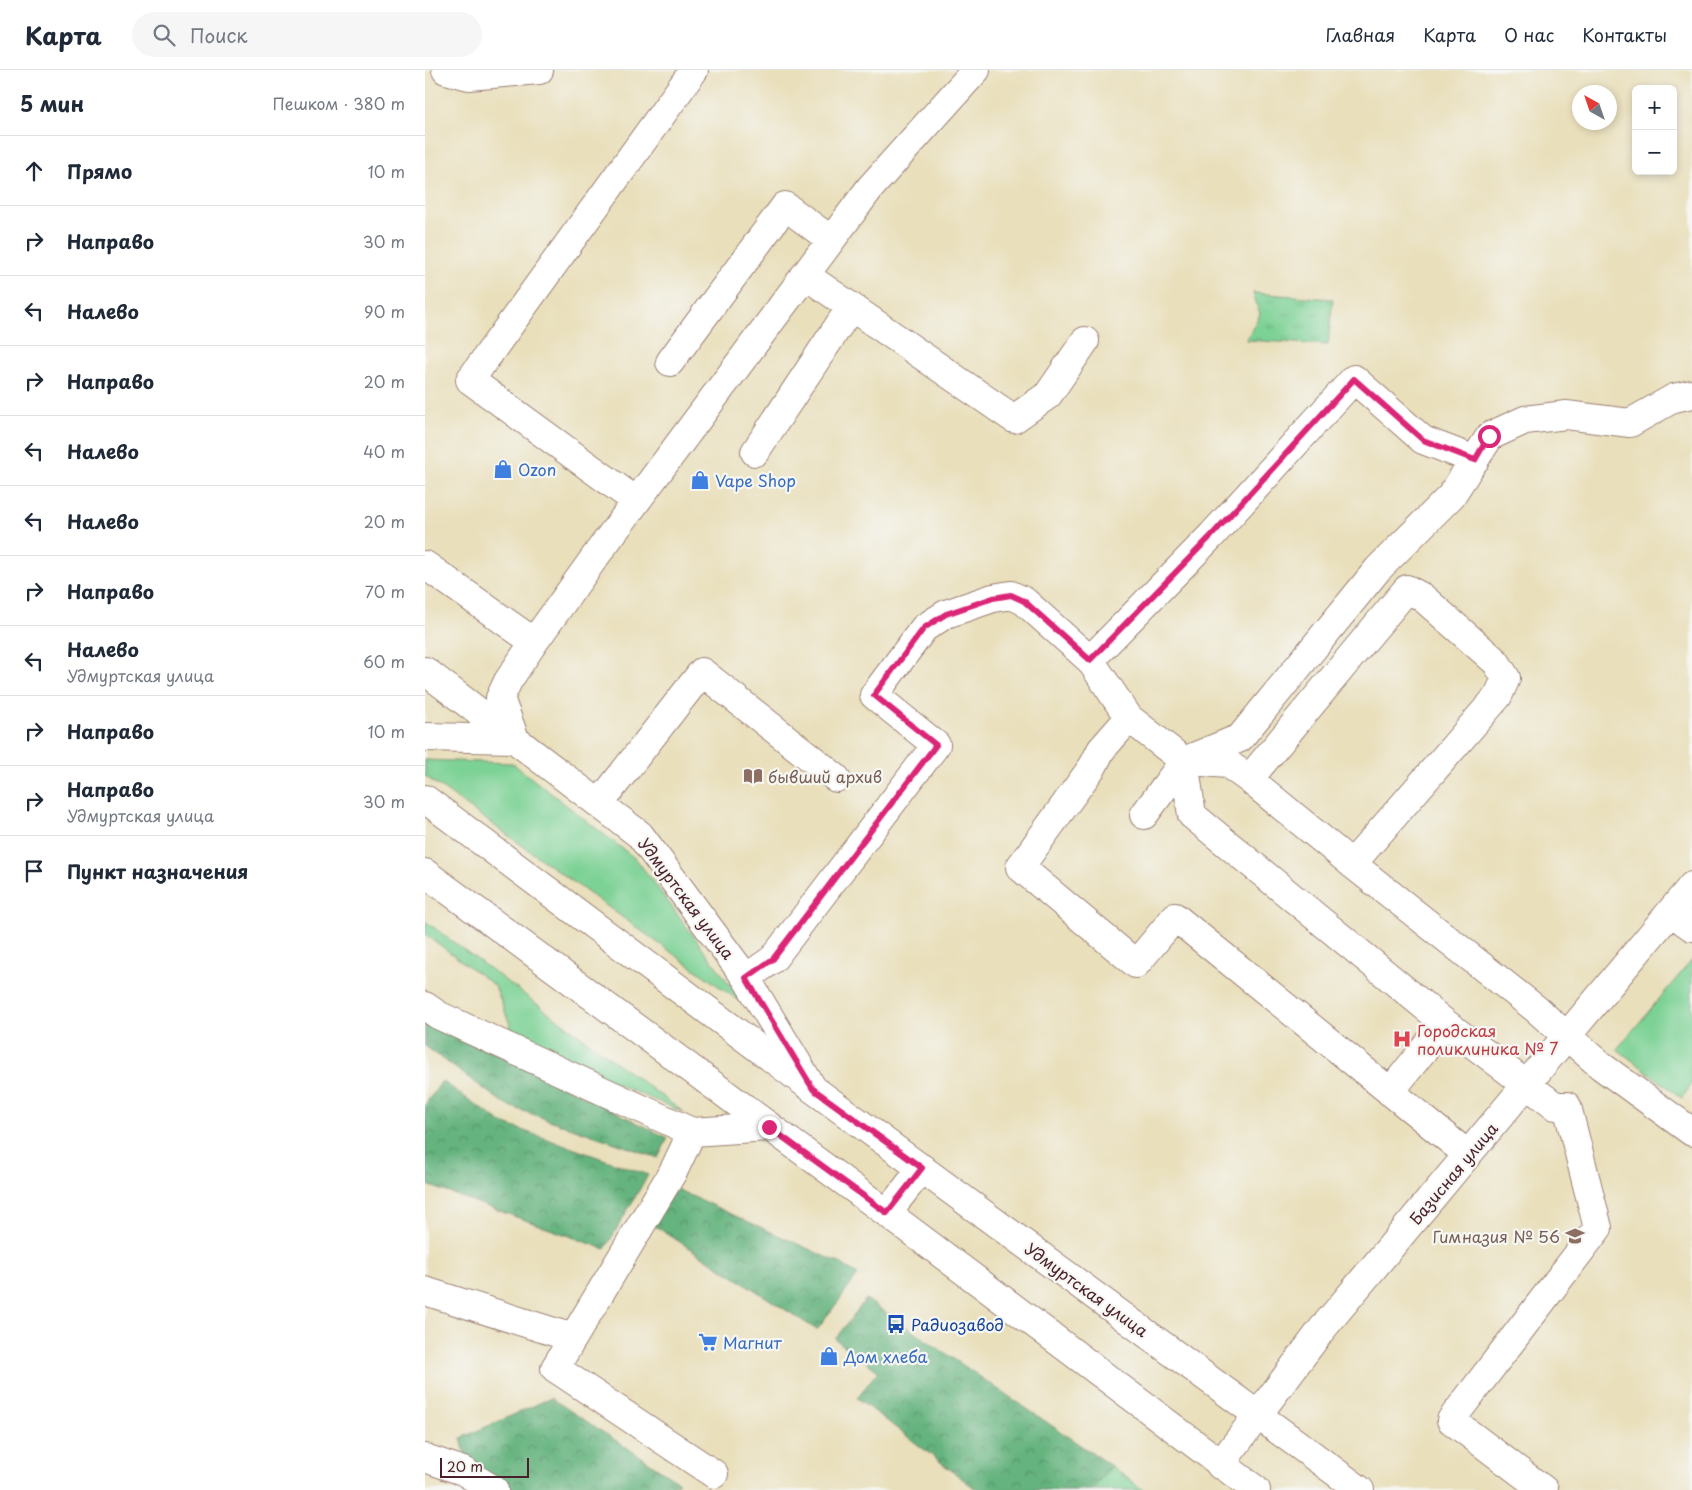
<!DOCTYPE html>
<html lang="ru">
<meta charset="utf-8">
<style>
body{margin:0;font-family:"Playpen Sans",sans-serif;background:#f6f6f7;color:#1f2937}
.controls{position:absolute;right:15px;top:15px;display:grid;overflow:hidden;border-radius:8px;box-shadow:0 2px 8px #0003}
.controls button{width:45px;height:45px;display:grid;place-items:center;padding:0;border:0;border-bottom:1px solid #e0e1e3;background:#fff;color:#1f2937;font:25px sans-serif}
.compass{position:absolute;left:1147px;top:15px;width:45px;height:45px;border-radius:50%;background:#fff;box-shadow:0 2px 8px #0003;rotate:320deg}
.scale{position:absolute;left:15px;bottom:12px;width:89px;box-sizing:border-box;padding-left:5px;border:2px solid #4a1f2b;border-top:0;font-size:14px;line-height:18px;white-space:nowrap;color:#4a1f2b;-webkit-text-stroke:4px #f6f6f2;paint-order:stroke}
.stop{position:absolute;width:15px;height:15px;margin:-11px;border:4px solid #db2777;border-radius:50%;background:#fff}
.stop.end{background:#db2777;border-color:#fff;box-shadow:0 1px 5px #0008}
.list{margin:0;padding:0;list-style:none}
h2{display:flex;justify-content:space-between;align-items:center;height:65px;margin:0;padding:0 20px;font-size:21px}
h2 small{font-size:16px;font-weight:400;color:#747a83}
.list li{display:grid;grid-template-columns:32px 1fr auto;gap:15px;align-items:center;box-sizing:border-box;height:70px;padding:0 20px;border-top:1px solid #e0e1e3}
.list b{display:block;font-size:19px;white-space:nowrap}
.list p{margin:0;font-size:16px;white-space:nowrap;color:#747a83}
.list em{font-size:16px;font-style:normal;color:#747a83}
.icon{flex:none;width:28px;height:28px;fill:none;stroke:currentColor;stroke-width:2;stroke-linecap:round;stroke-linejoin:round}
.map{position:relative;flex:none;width:1267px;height:1420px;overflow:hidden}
header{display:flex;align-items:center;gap:30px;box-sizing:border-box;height:70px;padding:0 25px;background:#fff;border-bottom:1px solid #e0e1e3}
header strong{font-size:24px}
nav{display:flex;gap:28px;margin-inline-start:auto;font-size:18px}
.search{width:350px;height:45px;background:#f6f6f7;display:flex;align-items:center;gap:12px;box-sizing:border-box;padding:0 18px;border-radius:28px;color:#747a83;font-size:19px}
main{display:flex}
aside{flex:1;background:#fff}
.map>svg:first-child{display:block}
.grass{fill:#7cd194;stroke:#637860}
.forest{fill:url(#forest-crowns);stroke:#586954}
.park{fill:url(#park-tufts);stroke:#637860}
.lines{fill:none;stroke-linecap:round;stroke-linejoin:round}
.minor-casing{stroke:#9a7f73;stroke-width:30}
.major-casing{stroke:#9a7f73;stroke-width:30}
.minor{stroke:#fff;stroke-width:28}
.major{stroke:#fff;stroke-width:28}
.route{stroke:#db2777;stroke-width:6}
.labels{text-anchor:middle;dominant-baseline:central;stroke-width:4.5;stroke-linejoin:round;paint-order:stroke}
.shop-label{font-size:16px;fill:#366cbe;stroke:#f6f6f2;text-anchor:start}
.education-label{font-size:16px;fill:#785e54;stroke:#f6f6f2;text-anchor:start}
.street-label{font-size:16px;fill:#4a1f2b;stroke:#f6f6f2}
.health-label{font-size:16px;fill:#be3a42;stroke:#f6f6f2;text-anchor:start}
.transit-label{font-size:16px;fill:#164399;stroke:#f6f6f2;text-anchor:start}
</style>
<header>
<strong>Карта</strong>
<div class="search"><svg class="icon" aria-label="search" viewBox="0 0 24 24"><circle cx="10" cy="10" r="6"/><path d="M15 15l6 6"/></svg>Поиск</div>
<nav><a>Главная</a><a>Карта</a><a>О нас</a><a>Контакты</a></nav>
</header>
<main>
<aside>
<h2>5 мин<small>Пешком · 380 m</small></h2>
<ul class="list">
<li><svg class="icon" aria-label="ahead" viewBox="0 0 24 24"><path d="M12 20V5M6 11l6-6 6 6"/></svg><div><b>Прямо</b></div><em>10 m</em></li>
<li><svg class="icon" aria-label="right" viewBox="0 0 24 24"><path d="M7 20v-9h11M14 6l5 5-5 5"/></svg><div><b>Направо</b></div><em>30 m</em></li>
<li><svg class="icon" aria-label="left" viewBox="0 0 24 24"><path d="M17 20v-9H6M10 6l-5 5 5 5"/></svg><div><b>Налево</b></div><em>90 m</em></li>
<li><svg class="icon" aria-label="right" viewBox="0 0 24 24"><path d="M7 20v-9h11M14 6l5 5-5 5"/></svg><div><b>Направо</b></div><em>20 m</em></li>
<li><svg class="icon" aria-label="left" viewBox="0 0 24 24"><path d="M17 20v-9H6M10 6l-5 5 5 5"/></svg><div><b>Налево</b></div><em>40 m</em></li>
<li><svg class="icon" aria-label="left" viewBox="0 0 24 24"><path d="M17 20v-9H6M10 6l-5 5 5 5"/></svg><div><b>Налево</b></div><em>20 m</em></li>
<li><svg class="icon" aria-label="right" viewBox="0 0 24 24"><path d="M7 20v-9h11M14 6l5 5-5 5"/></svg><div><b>Направо</b></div><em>70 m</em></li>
<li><svg class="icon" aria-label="left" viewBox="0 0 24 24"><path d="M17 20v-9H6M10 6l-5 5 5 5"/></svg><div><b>Налево</b><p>Удмуртская улица</p></div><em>60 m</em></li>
<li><svg class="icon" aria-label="right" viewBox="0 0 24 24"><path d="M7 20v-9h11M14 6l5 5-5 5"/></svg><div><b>Направо</b></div><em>10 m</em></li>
<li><svg class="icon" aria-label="right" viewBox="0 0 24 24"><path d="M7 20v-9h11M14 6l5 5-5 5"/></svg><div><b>Направо</b><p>Удмуртская улица</p></div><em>30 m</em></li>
<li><svg class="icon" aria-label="arrive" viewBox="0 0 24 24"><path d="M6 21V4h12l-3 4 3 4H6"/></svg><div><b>Пункт назначения</b></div></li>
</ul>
</aside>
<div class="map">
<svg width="1267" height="1420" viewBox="0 0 1267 1420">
<defs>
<pattern id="forest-crowns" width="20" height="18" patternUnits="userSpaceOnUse" patternTransform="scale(1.25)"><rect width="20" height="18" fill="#65b37e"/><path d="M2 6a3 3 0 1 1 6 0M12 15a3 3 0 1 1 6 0" fill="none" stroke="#559167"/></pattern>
<pattern id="park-tufts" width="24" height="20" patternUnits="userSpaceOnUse" patternTransform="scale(1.25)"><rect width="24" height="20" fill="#7cd194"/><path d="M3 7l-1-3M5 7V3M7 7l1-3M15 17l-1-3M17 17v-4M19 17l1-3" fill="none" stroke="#6db380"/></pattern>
</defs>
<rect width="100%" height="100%" fill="#f6f6f2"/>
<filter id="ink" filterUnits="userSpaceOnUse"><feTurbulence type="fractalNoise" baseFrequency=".02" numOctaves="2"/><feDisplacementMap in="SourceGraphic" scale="10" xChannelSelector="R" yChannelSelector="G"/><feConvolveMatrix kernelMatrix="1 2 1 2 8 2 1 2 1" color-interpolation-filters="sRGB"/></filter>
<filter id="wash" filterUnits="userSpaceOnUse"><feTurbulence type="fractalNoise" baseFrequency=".0096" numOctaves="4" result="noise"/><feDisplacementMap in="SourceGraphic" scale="20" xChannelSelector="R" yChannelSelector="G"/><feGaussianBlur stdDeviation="1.12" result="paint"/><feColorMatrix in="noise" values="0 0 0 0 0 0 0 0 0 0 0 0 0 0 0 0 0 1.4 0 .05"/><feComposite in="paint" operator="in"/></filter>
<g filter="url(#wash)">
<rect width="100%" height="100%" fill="#e9dfbb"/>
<path class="grass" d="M0 690 87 693 212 790 320 935 0 706Z
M0 851 258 1042 92 972 70 916 0 864Z
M1267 890V1014L1257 1028 1192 979Z
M686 1396 718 1420H667Z"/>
<path class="forest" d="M0 943 98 996 243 1068 233 1088 81 1035 0 976Z
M17 1011 77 1053 223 1105 180 1179 0 1114V1035Z
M251 1119 417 1194 433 1205 392 1260 227 1154Z
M441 1229 686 1396 667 1420H552L432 1328 453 1301 410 1269Z
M126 1328 254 1412 244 1420H78L44 1399 36 1368Z"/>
<path class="park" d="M828 223 908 229 903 275 821 270 835 244Z"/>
</g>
<g filter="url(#ink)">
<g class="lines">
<g class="minor-casing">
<path id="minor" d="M21 0 44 6 114 0
M380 205 589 349 623 325 660 271
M245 292 360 136 406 170
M330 382 426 237
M211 431 45 310 269 0
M0 495 109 572
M665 590 787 465 929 309 998 370 1050 390
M0 601 215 765 321 908 388 1019
M704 648 759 691 767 745 1020 953 1130 1036H1142L1173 1158 1026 1350 1119 1420
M0 667 90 669
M90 669 75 628 83 611 109 572 175 480 445 118 551 0
M765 691 803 694 824 709
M174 734 277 602 411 708
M719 745 759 691 815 668 953 499 1026 426 1065 366 1100 350 1141 345 1205 353 1249 328 1267 324
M927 794 824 709 982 519 997 527 1071 592 1081 608 1073 626 927 794 1111 939 1176 996 1267 1062
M1246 842 1267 857
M321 908 348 889 511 675 449 625 499 558 521 544 568 528 586 525 599 531 665 590 704 648 676 680 668 696 595 797 711 894 750 847 1042 1084
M0 936 13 945 267 1062 344 1057
M965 1022 1020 953
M0 1221 148 1268 249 1100 267 1062
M148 1268 130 1298 289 1404
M0 1388 38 1401 69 1420
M795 1395 898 1258 1267 816"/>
</g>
<g class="major-casing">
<path id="major" d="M0 729 388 1019 935 1420
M0 803 462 1143 831 1420
M462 1143 497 1098"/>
</g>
<use href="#minor" class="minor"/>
<use href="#major" class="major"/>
</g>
</g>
<g class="lines" filter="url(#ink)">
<path class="route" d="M344 1057 462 1143 497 1098 388 1019 321 908 348 889 511 675 449 625 499 558 521 544 568 528 586 525 599 531 665 590 787 465 929 309 998 370 1050 390 1064 366"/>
</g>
<defs>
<g id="shop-bare" transform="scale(1.5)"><path d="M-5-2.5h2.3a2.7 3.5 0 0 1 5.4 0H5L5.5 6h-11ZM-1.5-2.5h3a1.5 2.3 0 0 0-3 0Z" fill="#3f7fe0" stroke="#f6f6f2" stroke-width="2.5" paint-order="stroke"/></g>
<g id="library-bare" transform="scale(1.5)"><path d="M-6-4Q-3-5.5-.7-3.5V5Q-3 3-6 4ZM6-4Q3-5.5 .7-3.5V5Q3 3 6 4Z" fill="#8d6e63" stroke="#f6f6f2" stroke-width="2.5" paint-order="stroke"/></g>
<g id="hospital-bare" transform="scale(1.5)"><path d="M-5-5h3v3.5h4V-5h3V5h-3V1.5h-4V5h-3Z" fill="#e0444e" stroke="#f6f6f2" stroke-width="2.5" paint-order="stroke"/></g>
<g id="school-bare" transform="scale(1.5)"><path d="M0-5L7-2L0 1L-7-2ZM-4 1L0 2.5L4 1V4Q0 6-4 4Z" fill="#8d6e63" stroke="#f6f6f2" stroke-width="2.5" paint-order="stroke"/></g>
<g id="bus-bare" transform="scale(1.5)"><path d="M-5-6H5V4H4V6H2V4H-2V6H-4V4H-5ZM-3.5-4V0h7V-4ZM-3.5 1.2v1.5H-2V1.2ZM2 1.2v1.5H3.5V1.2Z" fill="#1a4fb4" stroke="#f6f6f2" stroke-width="2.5" paint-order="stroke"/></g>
<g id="supermarket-bare" transform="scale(1.5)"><path d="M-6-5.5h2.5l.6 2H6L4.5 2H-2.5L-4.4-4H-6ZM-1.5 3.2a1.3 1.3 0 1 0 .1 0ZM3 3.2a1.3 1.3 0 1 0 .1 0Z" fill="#3f7fe0" stroke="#f6f6f2" stroke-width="2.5" paint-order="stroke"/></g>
</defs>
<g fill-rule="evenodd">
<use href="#shop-bare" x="78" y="399"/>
<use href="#shop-bare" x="275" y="410"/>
<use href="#library-bare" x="328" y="706"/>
<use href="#hospital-bare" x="977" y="969"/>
<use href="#school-bare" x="1150" y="1166"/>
<use href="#bus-bare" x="471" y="1254"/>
<use href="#supermarket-bare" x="283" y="1272"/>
<use href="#shop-bare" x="404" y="1286"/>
</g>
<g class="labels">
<g class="shop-label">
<text x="93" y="399">Ozon</text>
<text x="290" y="410">Vape Shop</text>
<text x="298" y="1272">Магнит</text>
<text x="419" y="1286">Дом хлеба</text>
</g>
<g class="education-label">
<text x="343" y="706">бывший архив</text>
<text x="1135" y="1166" text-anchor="end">Гимназия № 56</text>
</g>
<g class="street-label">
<text transform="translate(262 828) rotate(53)">Удмуртская улица</text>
<text transform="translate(1028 1103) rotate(-50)">Базисная улица</text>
<text transform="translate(662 1219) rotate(36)">Удмуртская улица</text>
</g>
<g class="health-label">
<text x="992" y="960">Городская<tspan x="992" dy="18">поликлиника № 7</tspan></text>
</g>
<g class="transit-label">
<text x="486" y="1254">Радиозавод</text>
</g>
</g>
</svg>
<div class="controls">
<button>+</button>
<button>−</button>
</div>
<svg class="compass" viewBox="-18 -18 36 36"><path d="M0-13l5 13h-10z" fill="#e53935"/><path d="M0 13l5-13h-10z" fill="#747a83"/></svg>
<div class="scale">20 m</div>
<div class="stop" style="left:1064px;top:366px"></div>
<div class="stop end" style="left:344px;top:1057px"></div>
</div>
</main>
